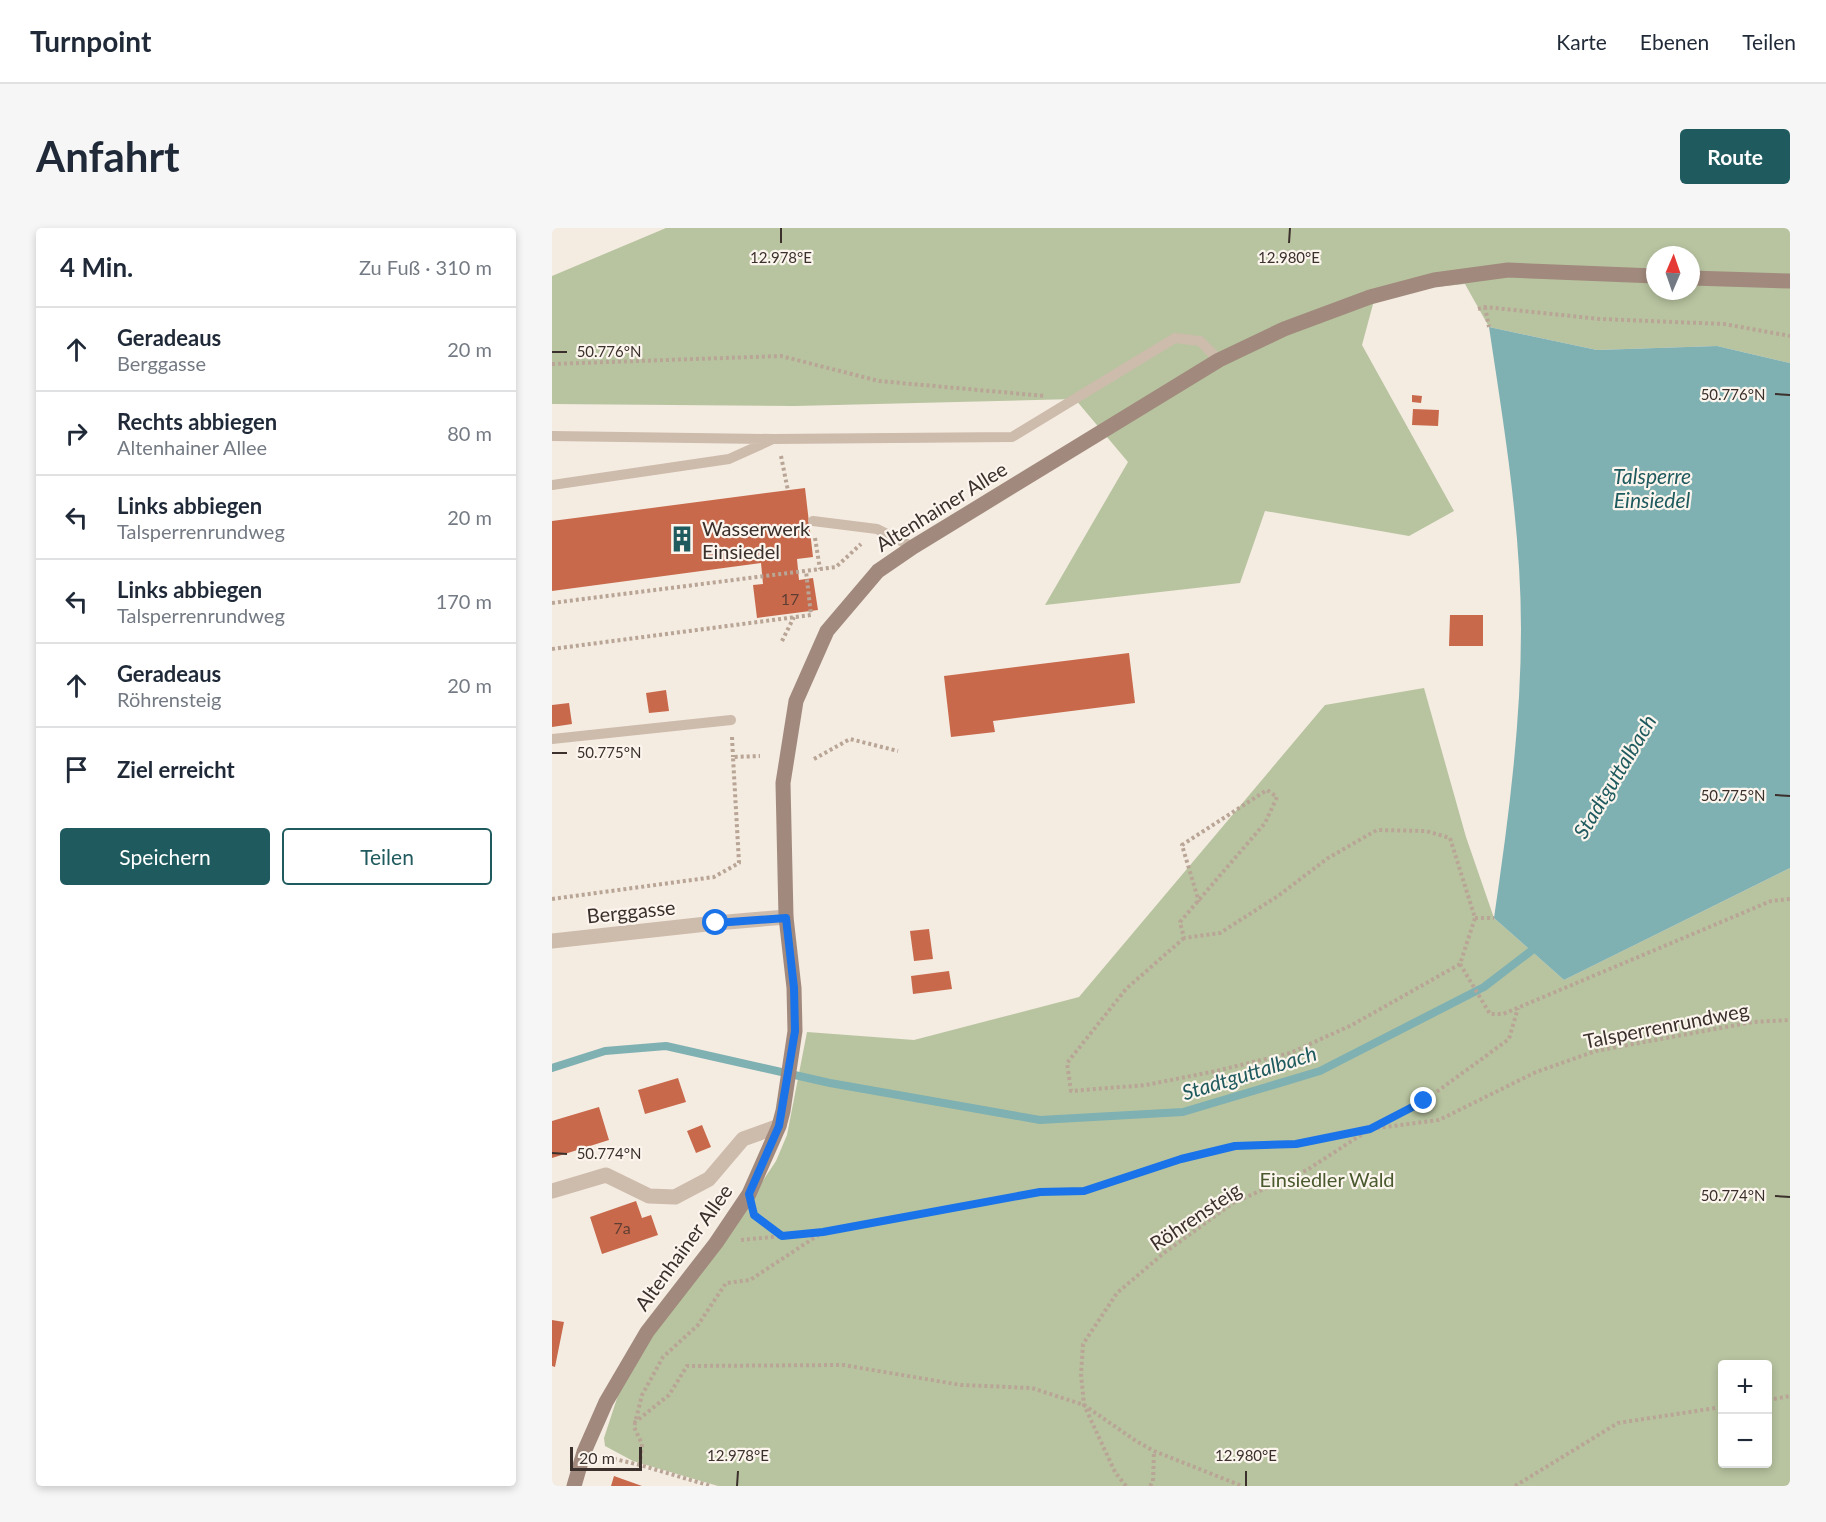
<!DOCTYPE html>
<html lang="de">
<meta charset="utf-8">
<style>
body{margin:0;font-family:Lato,sans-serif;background:#f6f6f7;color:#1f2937}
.controls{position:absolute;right:18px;bottom:18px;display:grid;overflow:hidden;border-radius:6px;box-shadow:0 3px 9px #0003}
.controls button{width:54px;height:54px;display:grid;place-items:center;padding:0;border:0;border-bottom:2px solid #e0e1e3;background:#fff;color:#1f2937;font:30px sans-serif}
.compass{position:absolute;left:1094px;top:18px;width:54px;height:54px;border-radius:50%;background:#fff;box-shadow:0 3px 9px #0003;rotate:2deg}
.scale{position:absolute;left:18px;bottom:15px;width:72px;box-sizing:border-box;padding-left:6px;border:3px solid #3b302b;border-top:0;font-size:16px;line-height:21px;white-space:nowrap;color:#3b302b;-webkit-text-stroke:4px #fbf5ee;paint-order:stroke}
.stop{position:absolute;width:18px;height:18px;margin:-14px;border:4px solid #1a73e8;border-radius:50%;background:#fff}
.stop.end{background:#1a73e8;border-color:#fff;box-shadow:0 2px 6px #0008}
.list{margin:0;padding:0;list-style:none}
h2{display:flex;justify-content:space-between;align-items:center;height:78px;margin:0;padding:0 24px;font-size:26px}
h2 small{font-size:20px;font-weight:400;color:#747a83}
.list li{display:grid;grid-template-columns:39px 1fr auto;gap:18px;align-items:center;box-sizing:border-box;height:84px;padding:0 24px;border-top:2px solid #e0e1e3}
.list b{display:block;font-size:22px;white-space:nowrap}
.list p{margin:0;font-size:20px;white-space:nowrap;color:#747a83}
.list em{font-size:20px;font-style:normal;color:#747a83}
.actions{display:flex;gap:12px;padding:18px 24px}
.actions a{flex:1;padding:14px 0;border:2px solid #1f5a5e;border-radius:6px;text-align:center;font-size:21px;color:#1f5a5e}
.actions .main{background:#1f5a5e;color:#fff}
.icon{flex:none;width:33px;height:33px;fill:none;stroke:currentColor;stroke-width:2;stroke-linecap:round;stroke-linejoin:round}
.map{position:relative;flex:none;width:1238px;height:1258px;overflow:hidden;border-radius:6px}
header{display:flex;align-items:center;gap:36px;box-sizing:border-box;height:84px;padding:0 30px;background:#fff;border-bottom:2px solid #e0e1e3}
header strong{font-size:28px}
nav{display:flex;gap:33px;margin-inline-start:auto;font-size:21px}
.intro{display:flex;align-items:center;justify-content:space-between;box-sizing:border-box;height:144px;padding:0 36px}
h1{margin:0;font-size:42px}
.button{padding:15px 27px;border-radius:6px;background:#1f5a5e;color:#fff;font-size:21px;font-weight:700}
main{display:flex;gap:36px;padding:0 36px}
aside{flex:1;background:#fff;border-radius:6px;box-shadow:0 3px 9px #0003}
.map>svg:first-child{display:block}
.green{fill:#b8c4a0;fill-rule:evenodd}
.water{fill:#7fb0b2}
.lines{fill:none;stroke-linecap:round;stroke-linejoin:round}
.stream{stroke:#7fb0b2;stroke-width:8}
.building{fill:#c8694b}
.path{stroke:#b9a596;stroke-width:4;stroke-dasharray:3 3;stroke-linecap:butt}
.lane{stroke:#cdbbac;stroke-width:10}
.street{stroke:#cdbbac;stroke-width:15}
.secondary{stroke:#a18a7d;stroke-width:15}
.route{stroke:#1a73e8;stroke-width:8}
.ticks{fill:none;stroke:#3b302b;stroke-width:2}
.labels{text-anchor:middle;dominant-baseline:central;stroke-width:4.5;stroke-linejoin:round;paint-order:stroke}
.number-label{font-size:16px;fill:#5e3e33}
.street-label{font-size:20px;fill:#3b302b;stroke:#fbf5ee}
.poi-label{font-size:20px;fill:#3b302b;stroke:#fbf5ee;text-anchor:start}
.park-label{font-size:20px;fill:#4a5a2e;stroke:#fbf5ee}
.water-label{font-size:21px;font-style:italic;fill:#1f5a5e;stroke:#fbf5ee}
.ticks-label{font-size:15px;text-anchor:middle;fill:#3b302b;stroke:#fbf5ee;stroke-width:4.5;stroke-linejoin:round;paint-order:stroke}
</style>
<header>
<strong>Turnpoint</strong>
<nav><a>Karte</a><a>Ebenen</a><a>Teilen</a></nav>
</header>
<div class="intro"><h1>Anfahrt</h1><a class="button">Route</a></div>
<main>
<aside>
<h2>4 Min.<small>Zu Fuß · 310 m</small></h2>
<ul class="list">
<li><svg class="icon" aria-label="ahead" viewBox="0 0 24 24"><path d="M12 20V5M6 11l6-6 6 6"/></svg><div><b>Geradeaus</b><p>Berggasse</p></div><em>20 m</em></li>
<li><svg class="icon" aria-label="right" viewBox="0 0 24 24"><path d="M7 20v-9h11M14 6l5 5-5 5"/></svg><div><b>Rechts abbiegen</b><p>Altenhainer Allee</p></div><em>80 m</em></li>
<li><svg class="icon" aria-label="left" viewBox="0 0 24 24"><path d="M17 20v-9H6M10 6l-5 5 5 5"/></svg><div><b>Links abbiegen</b><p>Talsperrenrundweg</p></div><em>20 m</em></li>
<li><svg class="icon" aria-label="left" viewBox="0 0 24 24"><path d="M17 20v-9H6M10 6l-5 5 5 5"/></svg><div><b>Links abbiegen</b><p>Talsperrenrundweg</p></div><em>170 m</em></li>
<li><svg class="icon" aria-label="ahead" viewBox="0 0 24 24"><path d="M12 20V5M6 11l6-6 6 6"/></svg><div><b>Geradeaus</b><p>Röhrensteig</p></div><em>20 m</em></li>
<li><svg class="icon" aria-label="arrive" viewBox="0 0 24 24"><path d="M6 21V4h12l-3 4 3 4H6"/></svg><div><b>Ziel erreicht</b></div></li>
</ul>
<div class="actions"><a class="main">Speichern</a><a>Teilen</a></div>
</aside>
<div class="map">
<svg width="1238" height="1258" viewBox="0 0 1238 1258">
<rect width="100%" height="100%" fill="#f4ebe1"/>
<path class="green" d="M114 0H1238V135L1165 118 1045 122 937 99 913 56 824 65 810 117 902 283 857 308 713 283 688 355 493 377 576 234 523 171 243 178 0 176V48ZM1103 27H1139V63H1103Z
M872 460 914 609 942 690 1012 752 1238 640V1258H166L81 1233 53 1218 52 1210 68 1161 97 1112 200 969 224 933 235 907 255 804 362 812 527 769 773 477ZM1170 1136H1216V1236H1170Z"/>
<path class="water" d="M937 99 1045 122 1165 118 1238 135V640L1012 752 942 690C956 594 969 498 969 401 969 300 952 199 937 99Z"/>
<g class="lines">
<path class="stream" d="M0 840 53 823 114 818 278 855 488 892 631 884 768 843 932 759 979 723 983 716"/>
</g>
<path class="building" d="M860 167 870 168 869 175 860 174Z
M861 181 887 182 886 198 860 197Z
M253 260 261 329 245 331 247 352 261 350 266 382 205 390 201 357 211 356 209 335 0 363V293Z
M898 387H931V418H897Z
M577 425 583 475 441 493 443 504 399 509 392 448Z
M114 462 117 483 97 485 94 465Z
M17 475 20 496 0 499V477Z
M377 701 381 731 362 733 358 703Z
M397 743 400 761 361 766 359 748Z
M126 850 134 874 93 886 86 862Z
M47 879 57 912 0 930V893Z
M150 897 159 919 144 925 135 903Z
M84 973 90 990 99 987 106 1007 50 1026 38 989Z
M0 1092 12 1094 3 1139 0 1138Z
M62 1248 90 1258H59Z"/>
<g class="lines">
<path class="path" d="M933 79 937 99
M926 81 933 79 1048 91 1172 96 1238 108
M0 136 229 128 327 153 493 168
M229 228 236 263
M263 310 268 341
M0 375 284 339 309 316
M230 413 242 389
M0 421 259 387 254 343
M180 509 181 529
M262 531 298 511 346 523
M0 671 162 649 187 635 181 529 208 528
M923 690H942
M632 710 574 761 515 835 519 863 594 857 664 843 738 825 800 797 908 736 923 690 898 610 874 603 825 602 776 630 726 668 668 705 632 710 628 694 713 595 725 569 715 562 630 617 647 674
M908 736 938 786H951L1219 673 1238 671
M204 989 229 1008
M189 1012 271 1004 488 964 532 963 629 931 683 918 744 916 818 901 887 892 984 844 1044 823 1201 794 1238 792
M1216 1172 1238 1168
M82 1195 117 1167 135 1138 291 1137 409 1157 480 1160 532 1177 584 1213 602 1223 690 1258
M50 1228 88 1237 159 1258
M88 1237 90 1216 82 1199 90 1167 111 1129 146 1097 174 1055 198 1052 271 1004
M574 1258 563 1244 532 1177 529 1146 531 1116 565 1065 612 1025 681 975 755 942 818 901 872 873 957 811 966 780
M598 1258 601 1254 602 1223
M963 1258 1066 1195 1170 1179"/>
<path class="lane" d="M0 208 221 211 460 209 623 110 648 113 667 132
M0 257 177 231 219 212
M261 293 325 301 361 319
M0 511 179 492"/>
<path class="street" d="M0 713 164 695 234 689
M0 963 54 947 97 968 123 969 157 951 191 911 227 898"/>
<path class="secondary" d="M1139 50 1238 53
M22 1258 32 1224 54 1174 95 1104 164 1015 197 966 227 898 231 883 243 803 242 760 234 689 231 555 244 473 275 403 326 343 361 319 667 132 732 101 818 69 882 52 956 42 1103 48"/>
</g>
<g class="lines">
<path class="route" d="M164 695 234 690 242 760 243 803 227 898 197 966 202 987 230 1008 271 1004 488 964 532 963 629 931 683 918 744 916 818 901 872 873"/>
</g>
<path class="ticks" d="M229 15V0M737 15 738 0M0 124H15M1223 166 1238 167M0 525H15M1223 567 1238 568M0 925 15 926M1223 968 1238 969M185 1258 186 1243M694 1258V1243"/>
<defs>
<g id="building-bare" transform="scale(2.07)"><path d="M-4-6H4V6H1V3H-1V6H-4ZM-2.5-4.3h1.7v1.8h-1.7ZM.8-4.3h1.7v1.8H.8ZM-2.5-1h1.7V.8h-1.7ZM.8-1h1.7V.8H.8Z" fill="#1f5a5e" stroke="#fbf5ee" stroke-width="2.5" paint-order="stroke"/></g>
</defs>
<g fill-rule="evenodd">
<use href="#building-bare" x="130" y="311"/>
</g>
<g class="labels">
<g class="number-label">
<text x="238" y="370">17</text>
<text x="70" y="999">7a</text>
</g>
<g class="street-label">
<text transform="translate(389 278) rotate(-32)">Altenhainer Allee</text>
<text transform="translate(79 683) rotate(-6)">Berggasse</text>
<text transform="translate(1114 797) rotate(-11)">Talsperrenrundweg</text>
<text transform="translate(643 988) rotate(-34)">Röhrensteig</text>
<text transform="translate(131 1019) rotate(-54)">Altenhainer Allee</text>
</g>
<g class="poi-label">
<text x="150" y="300">Wasserwerk<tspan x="150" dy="23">Einsiedel</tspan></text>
</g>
<g class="park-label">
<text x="775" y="951">Einsiedler Wald</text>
</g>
<g class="water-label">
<text x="1100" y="247">Talsperre<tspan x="1100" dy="24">Einsiedel</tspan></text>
<text transform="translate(1062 548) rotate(-59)">Stadtguttalbach</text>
<text transform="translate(697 844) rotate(-17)">Stadtguttalbach</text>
</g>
</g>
<g class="ticks-label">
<text x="229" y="35">12.978°E</text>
<text x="737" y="35">12.980°E</text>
<text x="57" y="129">50.776°N</text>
<text x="1181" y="172">50.776°N</text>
<text x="57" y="530">50.775°N</text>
<text x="1181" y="573">50.775°N</text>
<text x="57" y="931">50.774°N</text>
<text x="1181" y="973">50.774°N</text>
<text x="186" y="1233">12.978°E</text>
<text x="694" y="1233">12.980°E</text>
</g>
</svg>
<div class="controls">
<button>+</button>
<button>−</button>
</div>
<svg class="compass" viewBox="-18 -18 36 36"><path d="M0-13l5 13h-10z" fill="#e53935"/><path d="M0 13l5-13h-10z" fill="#747a83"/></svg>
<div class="scale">20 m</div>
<div class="stop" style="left:164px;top:695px"></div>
<div class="stop end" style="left:872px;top:873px"></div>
</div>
</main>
